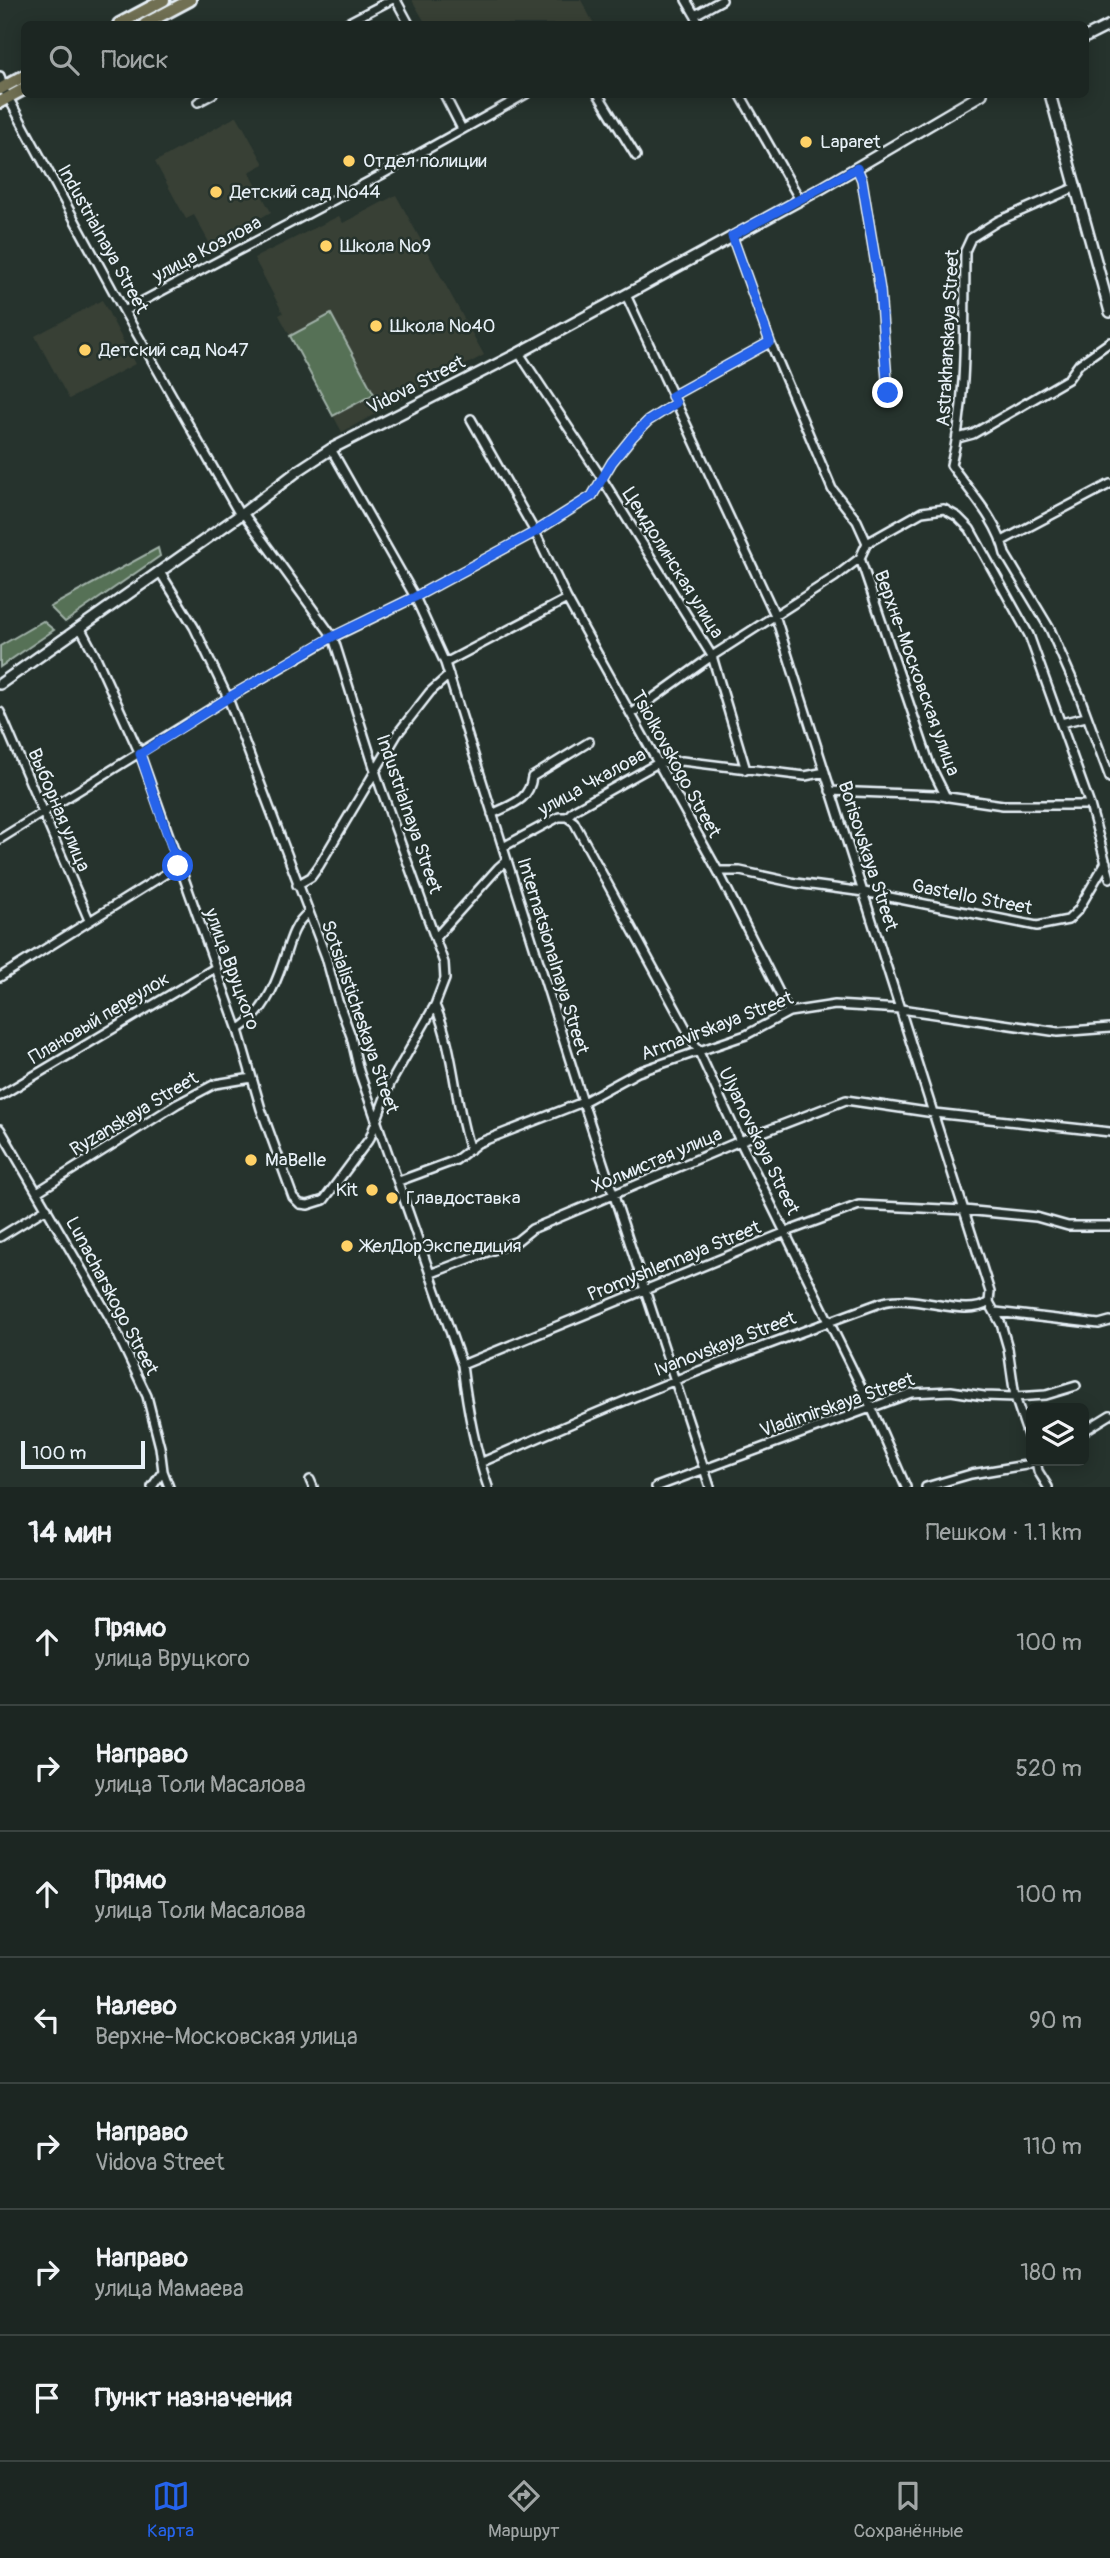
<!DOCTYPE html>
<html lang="ru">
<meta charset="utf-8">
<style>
body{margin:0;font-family:Pangolin,sans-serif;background:#29322f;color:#f1f3f6}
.controls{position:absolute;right:21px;bottom:21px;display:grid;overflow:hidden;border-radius:10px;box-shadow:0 4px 18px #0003}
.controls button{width:63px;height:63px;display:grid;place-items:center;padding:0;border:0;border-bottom:2px solid #3a4340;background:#1c2622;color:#f1f3f6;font:35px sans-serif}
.scale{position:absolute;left:21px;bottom:18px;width:124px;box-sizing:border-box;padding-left:7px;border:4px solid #e8f1f8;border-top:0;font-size:19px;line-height:24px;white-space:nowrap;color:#e8f1f8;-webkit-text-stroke:5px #26332d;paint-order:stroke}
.stop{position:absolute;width:21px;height:21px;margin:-16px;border:5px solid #2563eb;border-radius:50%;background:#fff}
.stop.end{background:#2563eb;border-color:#fff;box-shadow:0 2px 7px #0008}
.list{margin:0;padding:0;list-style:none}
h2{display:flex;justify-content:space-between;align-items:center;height:91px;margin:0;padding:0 28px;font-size:30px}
h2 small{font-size:23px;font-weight:400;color:#a0a5a5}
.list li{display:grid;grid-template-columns:46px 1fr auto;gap:21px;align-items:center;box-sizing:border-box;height:126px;padding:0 28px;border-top:2px solid #3a4340}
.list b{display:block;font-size:26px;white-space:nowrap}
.list p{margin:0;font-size:23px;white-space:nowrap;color:#a0a5a5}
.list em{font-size:23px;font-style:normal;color:#a0a5a5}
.icon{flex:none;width:38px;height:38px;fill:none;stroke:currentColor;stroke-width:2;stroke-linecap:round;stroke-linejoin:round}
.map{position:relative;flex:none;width:1110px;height:1487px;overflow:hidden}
.search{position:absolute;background:#1c2622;box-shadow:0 4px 18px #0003;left:21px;right:21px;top:21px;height:77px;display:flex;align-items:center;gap:18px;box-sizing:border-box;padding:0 24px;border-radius:10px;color:#a0a5a5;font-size:26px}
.sheet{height:973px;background:#1c2622}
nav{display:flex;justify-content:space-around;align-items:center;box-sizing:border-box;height:98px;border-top:2px solid #3a4340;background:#1c2622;font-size:19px;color:#a0a5a5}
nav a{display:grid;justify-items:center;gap:4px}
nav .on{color:#2563eb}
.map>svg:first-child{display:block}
.built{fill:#384036}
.green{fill:#577157;stroke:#a0b1a8;stroke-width:2}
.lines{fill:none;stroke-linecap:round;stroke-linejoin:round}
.minor-casing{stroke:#e8f1f8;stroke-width:12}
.tertiary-casing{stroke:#e8f1f8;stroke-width:14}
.trunk-casing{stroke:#e8f1f8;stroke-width:16}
.minor{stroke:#26332d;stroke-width:7}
.tertiary{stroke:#26332d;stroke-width:9}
.trunk{stroke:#716f52;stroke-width:10}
.route{stroke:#2563eb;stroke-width:9}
.poi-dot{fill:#ffd166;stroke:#26332d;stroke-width:2.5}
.labels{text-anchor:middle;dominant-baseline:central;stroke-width:5;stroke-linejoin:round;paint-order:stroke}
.poi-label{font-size:19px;fill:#e8f1f8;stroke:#26332d;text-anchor:start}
.street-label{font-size:19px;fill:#e8f1f8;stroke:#26332d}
</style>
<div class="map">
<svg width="1110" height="1487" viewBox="0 0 1110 1487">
<rect width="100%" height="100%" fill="#26332d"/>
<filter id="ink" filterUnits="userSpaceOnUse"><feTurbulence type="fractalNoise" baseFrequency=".0143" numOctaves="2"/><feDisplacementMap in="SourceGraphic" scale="14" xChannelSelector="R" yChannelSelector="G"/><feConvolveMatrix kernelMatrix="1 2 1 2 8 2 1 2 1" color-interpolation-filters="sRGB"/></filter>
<g filter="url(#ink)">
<path class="built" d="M412 0H581L594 24H426Z
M237 116 264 164 249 172 271 212 211 246 194 215 186 219 155 162Z
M396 195 484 355 342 432 279 315 283 313 254 258 339 216 343 223Z
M102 300 135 364 69 399 35 336Z"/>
<path class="green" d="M331 314 374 394 333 416 290 336Z
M158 548 160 556 65 622 50 607Z
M43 621 54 630 0 667V646Z"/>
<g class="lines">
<g class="minor-casing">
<path id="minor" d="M396 0 409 24
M686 0 700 24
M695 15 722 0
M345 24 391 0
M0 76 3 88 124 311 240 515
M444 94 462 129
M598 94 636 156
M740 94 800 200
M198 102 213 94
M857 168 862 180 880 290 888 393
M1076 187 998 221 971 238 965 251C964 322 968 396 951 465 970 492 998 521 1005 554L1050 629 1080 697 1110 778
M732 236 770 342 832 489 857 521 867 543
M626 295 775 615 990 1292 989 1302 1001 1324 1008 1348 1015 1397 1031 1444
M124 311 381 175 526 94
M519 353 603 480 712 656 746 770
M672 396 770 342
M471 419 535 532 567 599 718 871 789 1012
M958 438 973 434 1068 379 1079 364 1110 342
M331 449 415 597 445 663 583 1102 710 1487
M1002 541 1110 484
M860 558 930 765 946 797
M160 572 194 627 228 698 326 957 338 1001 351 1036 359 1071 462 1365C467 1406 474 1447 488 1487
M81 629 96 657 140 754 238 1030 261 1109 293 1197 300 1204 308 1205 324 1200 370 1138 390 1084 435 1005 445 979 444 963 380 786 333 637 243 513
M445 663 567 599
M0 712 89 920
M631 714 712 656 835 577 860 558 867 543 922 512 944 509 958 517 970 529 1029 635 1090 805 1110 878
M1061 723 1086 717
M830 791 935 795 1003 805H1090
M492 814C512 804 529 801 532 777L589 742
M567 817 574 822 699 1052 740 1141 871 1407 906 1487
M0 839 228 698 333 637 415 597 535 532 592 496 612 462 633 436 648 421 676 403
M503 847 559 817H567L574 810 658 763 682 761 805 776 825 772
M718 871H740L796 883 864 892 1037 926 1068 920 1078 910 1106 862
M297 885 311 877 319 866 398 733 430 692 449 675
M435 938 498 868 506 861
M0 977 178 866
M435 1005C455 1052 454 1102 470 1150
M238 1030C262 1015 274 989 283 962 289 945 293 924 308 913
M0 1096 215 968
M0 1129 110 1318 147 1396 160 1447 163 1471 152 1487
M399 1181 456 1160 478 1143 583 1102 638 1072 746 1035 789 1012 835 1005 901 1009 1058 1032 1110 1028
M37 1192 177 1104 215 1084 252 1078
M0 1237 47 1208
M432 1273 517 1241 532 1229 740 1141 846 1100 934 1113 1110 1132
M996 1312 1099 1324 1110 1321
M462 1365 786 1232 859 1205 964 1210 1036 1217 1068 1226H1110
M1084 1431 1110 1415
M1036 1461 1038 1471 1048 1487
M480 1463C545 1435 610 1406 676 1380 744 1353 812 1328 880 1303 913 1291 965 1320 989 1302
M163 1471 169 1487
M310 1480 313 1487
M656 1487 911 1393 951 1391 984 1396 1015 1397 1046 1395 1076 1386
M926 1487 971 1474 1026 1465 1034 1461"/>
</g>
<g class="tertiary-casing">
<path id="tertiary" d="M1086 37 1110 25
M1050 94 1110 312
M0 684 243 513 299 470 331 449 519 353 822 188 982 94"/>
</g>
<g class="trunk-casing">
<path id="trunk" d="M119 24 164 0
M145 24 190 0
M0 89 24 76
M0 102 24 89"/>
</g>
<use href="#minor" class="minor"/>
<use href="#tertiary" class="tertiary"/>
<use href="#trunk" class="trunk"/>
</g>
</g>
<g class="lines" filter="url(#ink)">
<path class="route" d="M178 866 140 754 228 698 332 637 415 597 535 532 592 496 612 462 633 436 648 421 676 403 672 396 770 342 732 236 857 168 862 180 880 290 888 393"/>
</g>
<g class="poi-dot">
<circle cx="806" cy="142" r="7"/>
<circle cx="349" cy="161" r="7"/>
<circle cx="216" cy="192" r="7"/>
<circle cx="326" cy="246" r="7"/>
<circle cx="376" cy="326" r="7"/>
<circle cx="85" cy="350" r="7"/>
<circle cx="251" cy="1160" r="7"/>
<circle cx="372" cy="1190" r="7"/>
<circle cx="392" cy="1198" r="7"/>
<circle cx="347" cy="1246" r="7"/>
</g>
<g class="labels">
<g class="poi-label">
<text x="820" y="142">Laparet</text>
<text x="363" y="161">Отдел полиции</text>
<text x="230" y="192">Детский сад №44</text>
<text x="340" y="246">Школа №9</text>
<text x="390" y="326">Школа №40</text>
<text x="99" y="350">Детский сад №47</text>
<text x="265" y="1160">MaBelle</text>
<text x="358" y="1190" text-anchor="end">Kit</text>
<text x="406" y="1198">Главдоставка</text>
<text x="361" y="1246">ЖелДорЭкспедиция</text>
</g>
<g class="street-label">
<text transform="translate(103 239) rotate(61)">Industrialnaya Street</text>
<text transform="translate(207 249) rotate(-28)">улица Козлова</text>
<text transform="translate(948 338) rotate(-87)">Astrakhanskaya Street</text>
<text transform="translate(416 385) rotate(-27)">Vidova Street</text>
<text transform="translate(673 563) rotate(58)">Цемдолинская улица</text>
<text transform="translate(917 673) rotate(70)">Верхне-Московская улица</text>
<text transform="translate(676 764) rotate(61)">Tsiolkovskogo Street</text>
<text transform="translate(592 782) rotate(-29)">улица Чкалова</text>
<text transform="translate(59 810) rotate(67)">Выборная улица</text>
<text transform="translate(409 814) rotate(71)">Industrialnaya Street</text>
<text transform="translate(868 856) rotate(72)">Borisovskaya Street</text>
<text transform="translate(972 897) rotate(11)">Gastello Street</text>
<text transform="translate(553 956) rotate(73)">Internatsionalnaya Street</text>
<text transform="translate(232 969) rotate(70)">улица Вруцкого</text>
<text transform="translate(360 1017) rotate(71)">Sotsialisticheskaya Street</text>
<text transform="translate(99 1018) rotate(-31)">Плановый переулок</text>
<text transform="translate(717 1026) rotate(-21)">Armavirskaya Street</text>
<text transform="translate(134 1114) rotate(-31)">Ryzanskaya Street</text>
<text transform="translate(759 1141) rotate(64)">Ulyanovskaya Street</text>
<text transform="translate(657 1160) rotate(-23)">Холмистая улица</text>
<text transform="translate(674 1261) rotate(-22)">Promyshlennaya Street</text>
<text transform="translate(112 1296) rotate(62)">Lunacharskogo Street</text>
<text transform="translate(725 1344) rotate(-21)">Ivanovskaya Street</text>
<text transform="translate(837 1405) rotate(-19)">Vladimirskaya Street</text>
</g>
</g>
</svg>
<div class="controls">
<button><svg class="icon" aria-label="layers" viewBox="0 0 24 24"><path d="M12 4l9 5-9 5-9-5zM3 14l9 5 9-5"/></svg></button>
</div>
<div class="scale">100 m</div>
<div class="stop" style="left:178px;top:866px"></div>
<div class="stop end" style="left:888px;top:393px"></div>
<div class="search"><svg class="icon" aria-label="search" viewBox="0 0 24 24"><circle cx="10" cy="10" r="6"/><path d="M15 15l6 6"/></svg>Поиск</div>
</div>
<section class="sheet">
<h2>14 мин<small>Пешком · 1.1 km</small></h2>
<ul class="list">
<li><svg class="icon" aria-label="ahead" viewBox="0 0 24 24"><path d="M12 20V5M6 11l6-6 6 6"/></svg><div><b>Прямо</b><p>улица Вруцкого</p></div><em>100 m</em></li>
<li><svg class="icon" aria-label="right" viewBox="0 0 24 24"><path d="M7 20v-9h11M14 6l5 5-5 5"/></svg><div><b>Направо</b><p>улица Толи Масалова</p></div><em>520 m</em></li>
<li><svg class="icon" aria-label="ahead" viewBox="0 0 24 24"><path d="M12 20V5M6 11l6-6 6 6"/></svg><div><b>Прямо</b><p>улица Толи Масалова</p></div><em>100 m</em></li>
<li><svg class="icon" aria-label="left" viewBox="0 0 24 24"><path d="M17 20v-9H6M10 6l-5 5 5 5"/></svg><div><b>Налево</b><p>Верхне-Московская улица</p></div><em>90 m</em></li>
<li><svg class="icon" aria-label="right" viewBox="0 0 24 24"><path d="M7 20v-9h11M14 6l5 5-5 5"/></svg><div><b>Направо</b><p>Vidova Street</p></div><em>110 m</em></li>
<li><svg class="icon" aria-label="right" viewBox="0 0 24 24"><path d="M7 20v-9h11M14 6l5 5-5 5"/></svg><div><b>Направо</b><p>улица Мамаева</p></div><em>180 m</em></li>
<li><svg class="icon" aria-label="arrive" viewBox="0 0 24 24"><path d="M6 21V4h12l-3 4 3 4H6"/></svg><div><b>Пункт назначения</b></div></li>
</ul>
</section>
<nav>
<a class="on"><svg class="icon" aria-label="map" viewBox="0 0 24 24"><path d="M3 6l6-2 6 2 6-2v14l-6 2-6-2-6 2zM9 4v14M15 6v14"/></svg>Карта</a>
<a><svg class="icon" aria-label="directions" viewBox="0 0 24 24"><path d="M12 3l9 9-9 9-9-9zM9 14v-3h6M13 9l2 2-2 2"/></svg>Маршрут</a>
<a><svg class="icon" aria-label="saved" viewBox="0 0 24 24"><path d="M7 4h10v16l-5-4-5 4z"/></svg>Сохранённые</a>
</nav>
